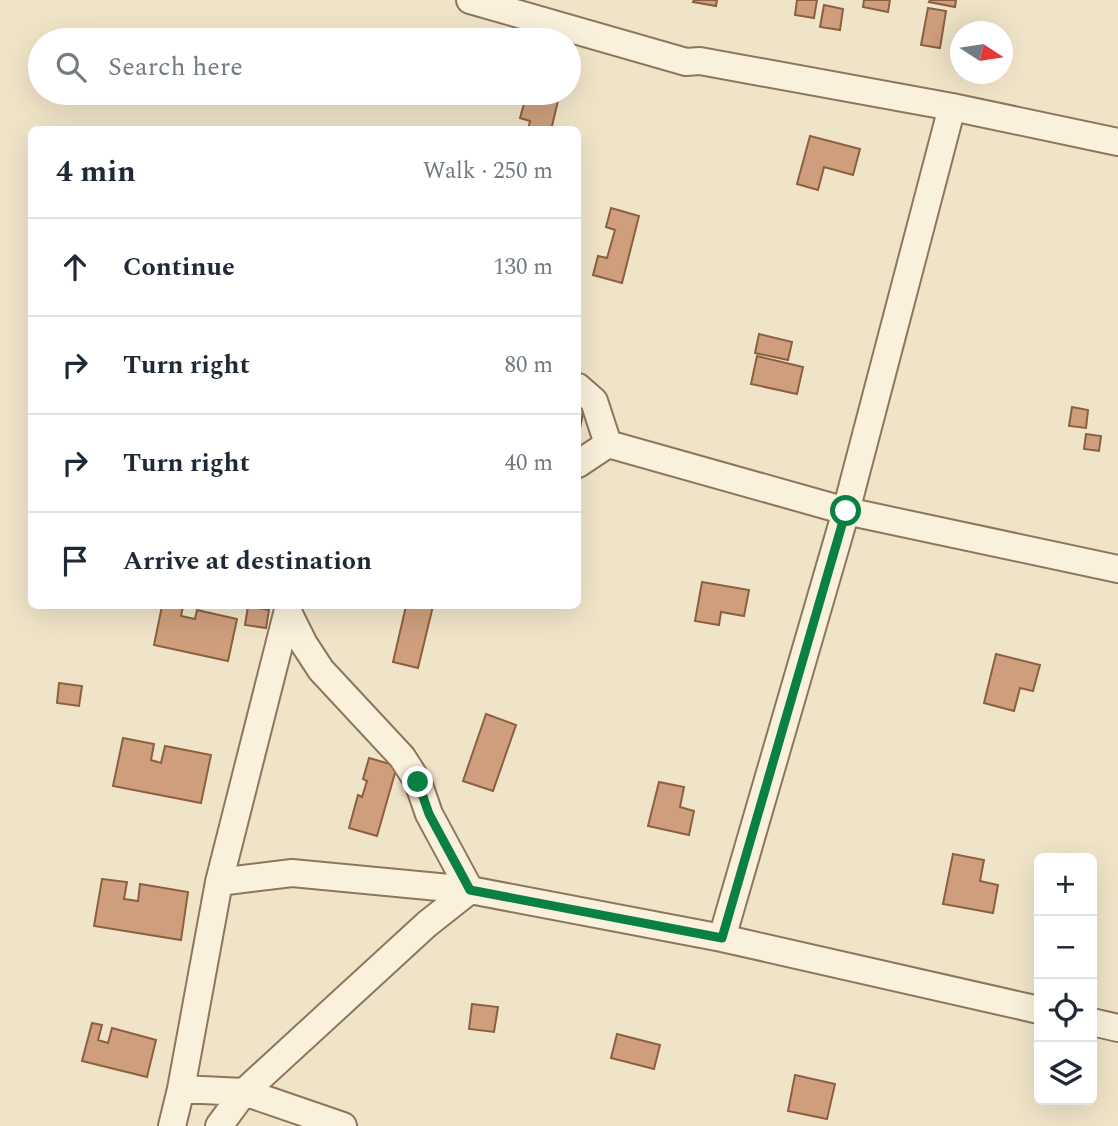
<!DOCTYPE html>
<meta charset="utf-8">
<style>
body{margin:0;font-family:Spectral,serif;background:#f6f6f7;color:#1f2937}
.controls{position:absolute;right:21px;bottom:21px;display:grid;overflow:hidden;border-radius:10px;box-shadow:0 7px 28px #0002}
.controls button{width:63px;height:63px;display:grid;place-items:center;padding:0;border:0;border-bottom:2px solid #e0e1e3;background:#fff;color:#1f2937;font:35px sans-serif}
.compass{position:absolute;left:950px;top:21px;width:63px;height:63px;border-radius:50%;background:#fff;box-shadow:0 7px 28px #0002;rotate:102deg}
.stop{position:absolute;width:21px;height:21px;margin:-16px;border:5px solid #0b8043;border-radius:50%;background:#fff}
.stop.end{background:#0b8043;border-color:#fff;box-shadow:0 2px 7px #0008}
.list{margin:0;padding:0;list-style:none}
h2{display:flex;justify-content:space-between;align-items:center;height:91px;margin:0;padding:0 28px;font-size:30px}
h2 small{font-size:23px;font-weight:400;color:#747a83}
.list li{display:grid;grid-template-columns:46px 1fr auto;gap:21px;align-items:center;box-sizing:border-box;height:98px;padding:0 28px;border-top:2px solid #e0e1e3}
.list b{display:block;font-size:26px;white-space:nowrap}
.list em{font-size:23px;font-style:normal;color:#747a83}
.icon{flex:none;width:38px;height:38px;fill:none;stroke:currentColor;stroke-width:2;stroke-linecap:round;stroke-linejoin:round}
.map{position:relative;flex:none;width:1118px;height:1126px;overflow:hidden}
.search{position:absolute;background:#fff;box-shadow:0 7px 28px #0002;left:28px;top:28px;width:553px;height:77px;display:flex;align-items:center;gap:18px;box-sizing:border-box;padding:0 24px;border-radius:38px;color:#747a83;font-size:26px}
.panel{position:absolute;background:#fff;box-shadow:0 7px 28px #0002;left:28px;top:126px;width:553px;height:483px;border-radius:10px}
.map>svg:first-child{display:block}
.building{fill:#cf9f7d;stroke:#8d5f41;stroke-width:2}
.lines{fill:none;stroke-linecap:round;stroke-linejoin:round}
.street-casing{stroke:#8d765c;stroke-width:30}
.street{stroke:#faf1dc;stroke-width:26}
.route{stroke:#0b8043;stroke-width:9}
</style>
<div class="map">
<svg width="1118" height="1126" viewBox="0 0 1118 1126">
<rect width="100%" height="100%" fill="#f0e4c8"/>
<path class="building" d="M694 0H717L716 6 693 2Z
M797 0H817L814 18 795 15Z
M864 0H890L888 12 863 7Z
M930 0H956L955 7 929 2Z
M824 5 843 9 840 30 820 27Z
M928 8 946 11 940 48 921 45Z
M527 93 558 101 551 130H528L530 121 520 118Z
M810 136 860 149 853 175 824 167 818 190 797 184Z
M611 208 639 216 622 283 593 275 598 256 607 258 615 230 606 227Z
M759 334 792 342 788 360 755 353Z
M757 356 803 367 797 394 751 384Z
M578 398 586 399 578 438Z
M1072 407 1088 410 1086 428 1069 426Z
M1086 434 1101 436 1099 451 1084 449Z
M702 582 749 590 744 616 721 612 719 625 695 621Z
M162 606H183L181 616 195 619 197 610 237 619 228 661 154 645Z
M248 606 269 610 266 628 245 625Z
M406 606H433L418 668 393 662Z
M996 654 1040 665 1033 691 1020 688 1014 711 984 703Z
M59 683 82 686 79 706 57 703Z
M486 714 516 725 493 791 463 781Z
M123 738 154 744 151 760 161 763 165 746 211 755 201 803 113 786Z
M369 758 397 766 377 836 349 828 358 795 362 797 367 781 363 779Z
M659 782 684 787 680 807 694 811 689 835 648 826Z
M953 854 984 860 980 881 998 885 993 913 943 904Z
M102 879 127 882 124 899 138 901 140 884 188 892 181 940 94 926Z
M472 1004 498 1007 494 1032 469 1029Z
M92 1023 102 1025 98 1040 108 1043 112 1028 156 1040 147 1077 82 1061Z
M617 1034 660 1045 654 1069 611 1058Z
M795 1075 835 1084 827 1119 788 1111Z"/>
<g class="lines">
<g class="street-casing">
<path id="street" d="M470 0 686 62 700 61 952 107 1118 142
M578 387 594 401 608 444
M578 464 608 444 846 511 1118 569
M288 612 304 644 321 670 402 757 418 782 429 814 470 890
M219 882 292 873 470 890 722 938 1039 1010
M722 938 846 511 952 107
M1092 1022 1118 1028
M181 1089 244 1092 343 1126
M172 1126 181 1089 219 882 289 606
M219 1126 244 1092 427 924 470 890"/>
</g>
<use href="#street" class="street"/>
</g>
<g class="lines">
<path class="route" d="M418 782 429 814 470 890 722 938 846 511"/>
</g>
</svg>
<div class="controls">
<button>+</button>
<button>−</button>
<button><svg class="icon" aria-label="locate" viewBox="0 0 24 24"><circle cx="12" cy="12" r="6"/><path d="M12 2v4M12 18v4M2 12h4M18 12h4"/></svg></button>
<button><svg class="icon" aria-label="layers" viewBox="0 0 24 24"><path d="M12 4l9 5-9 5-9-5zM3 14l9 5 9-5"/></svg></button>
</div>
<svg class="compass" viewBox="-18 -18 36 36"><path d="M0-13l5 13h-10z" fill="#e53935"/><path d="M0 13l5-13h-10z" fill="#747a83"/></svg>
<div class="stop" style="left:846px;top:511px"></div>
<div class="stop end" style="left:418px;top:782px"></div>
<div class="search"><svg class="icon" aria-label="search" viewBox="0 0 24 24"><circle cx="10" cy="10" r="6"/><path d="M15 15l6 6"/></svg>Search here</div>
<section class="panel">
<h2>4 min<small>Walk · 250 m</small></h2>
<ul class="list">
<li><svg class="icon" aria-label="ahead" viewBox="0 0 24 24"><path d="M12 20V5M6 11l6-6 6 6"/></svg><div><b>Continue</b></div><em>130 m</em></li>
<li><svg class="icon" aria-label="right" viewBox="0 0 24 24"><path d="M7 20v-9h11M14 6l5 5-5 5"/></svg><div><b>Turn right</b></div><em>80 m</em></li>
<li><svg class="icon" aria-label="right" viewBox="0 0 24 24"><path d="M7 20v-9h11M14 6l5 5-5 5"/></svg><div><b>Turn right</b></div><em>40 m</em></li>
<li><svg class="icon" aria-label="arrive" viewBox="0 0 24 24"><path d="M6 21V4h12l-3 4 3 4H6"/></svg><div><b>Arrive at destination</b></div></li>
</ul>
</section>
</div>
